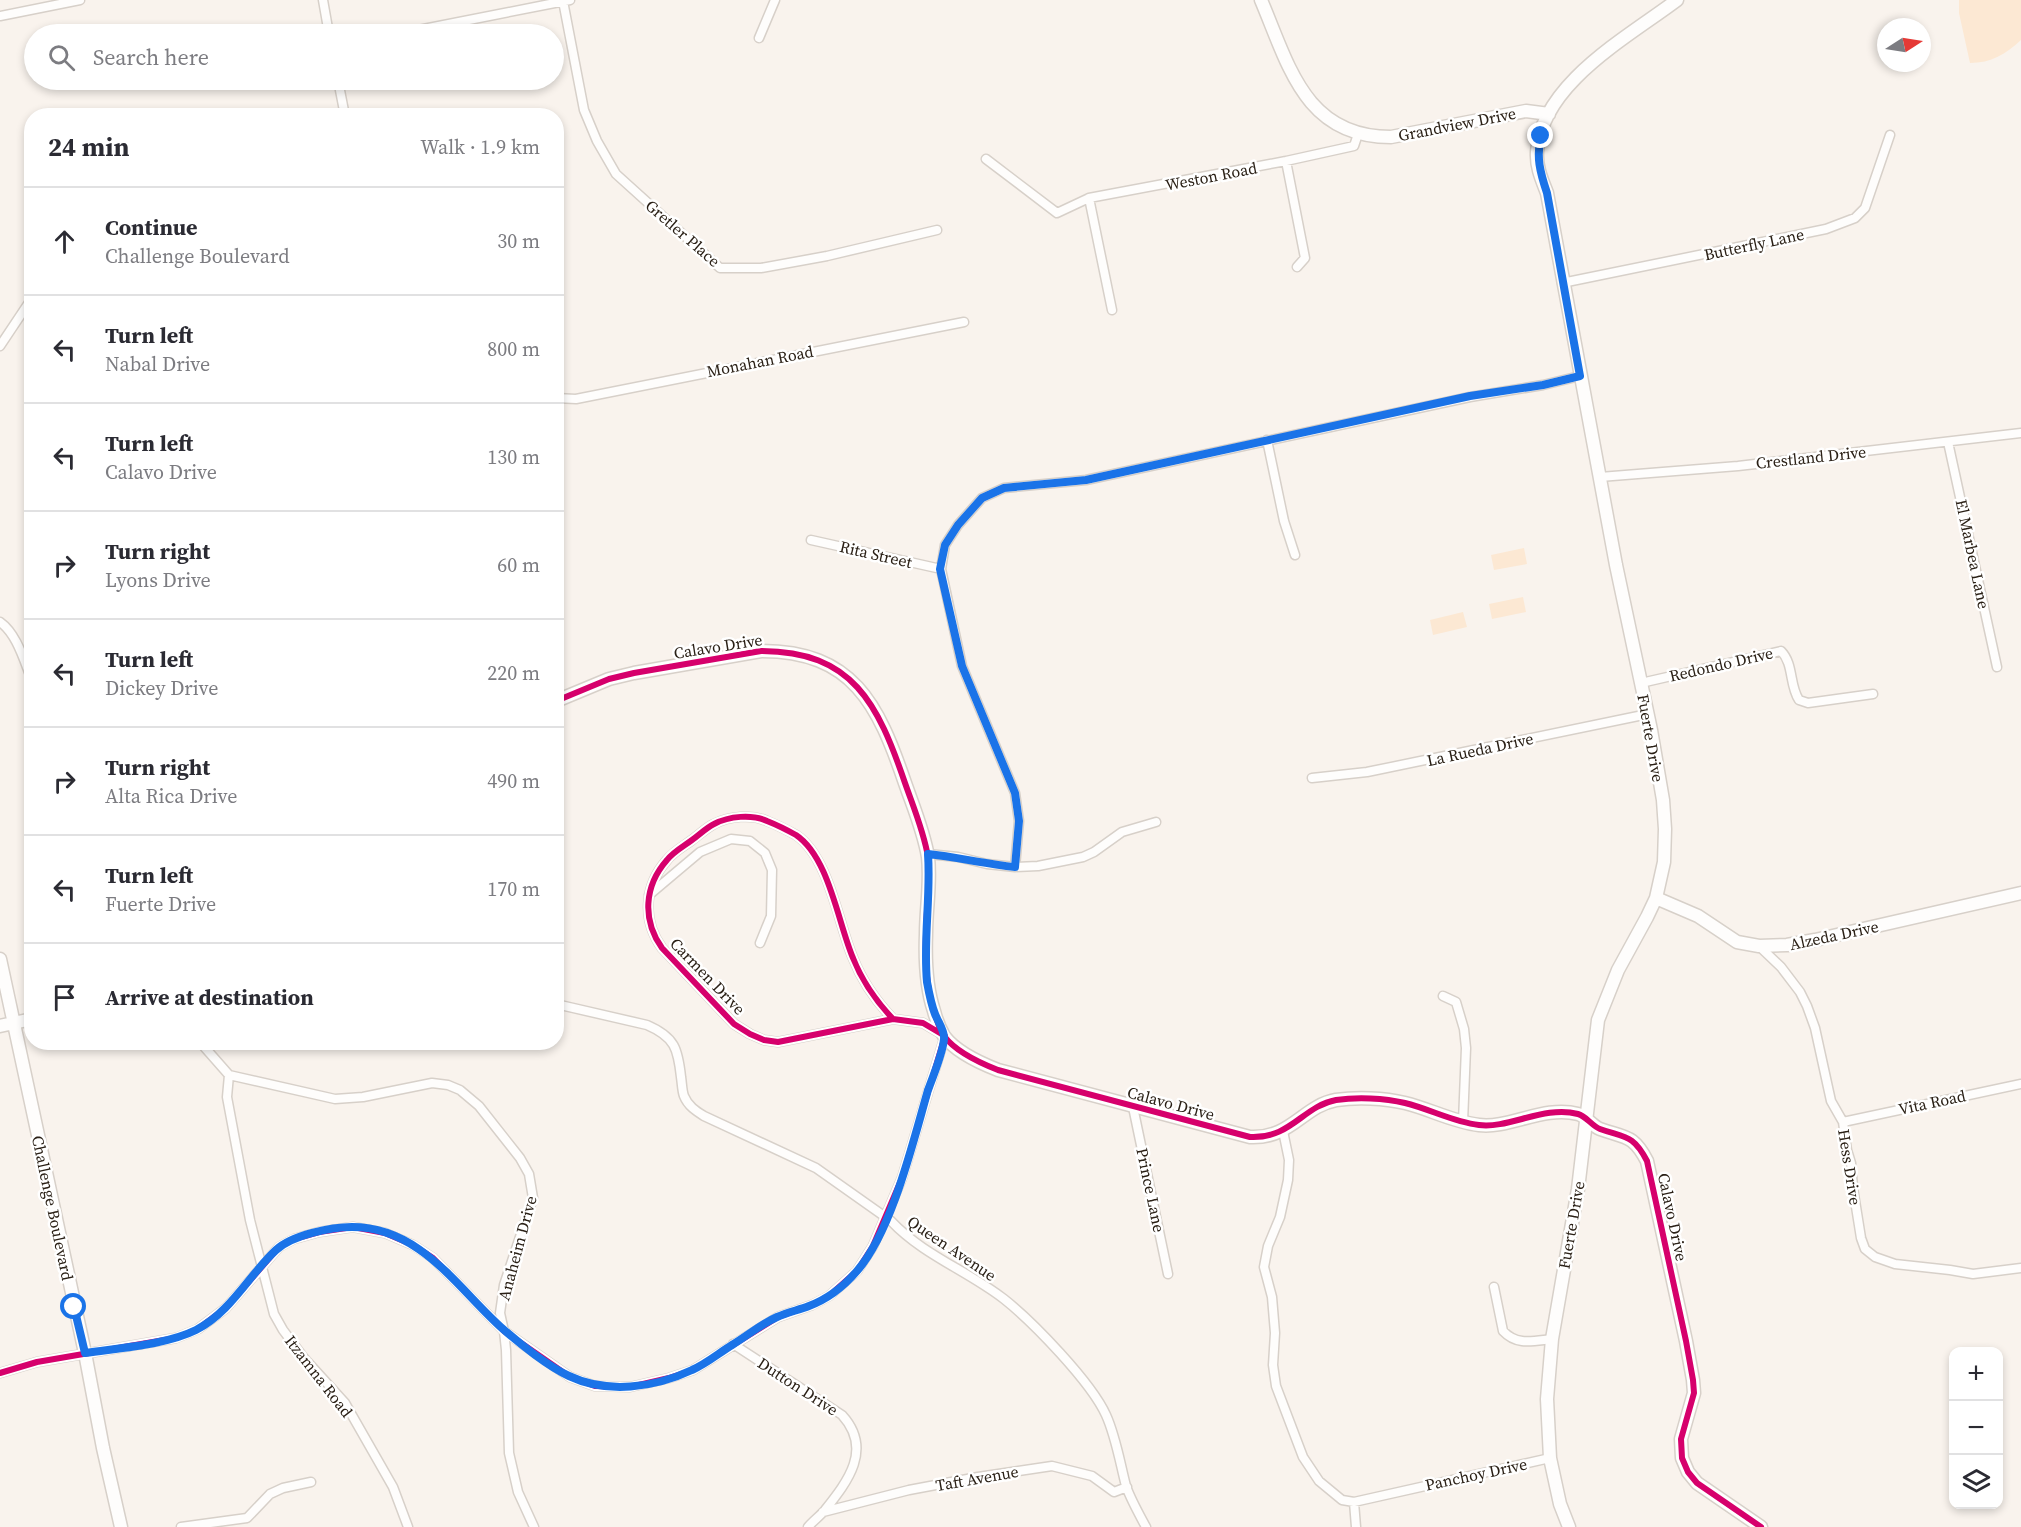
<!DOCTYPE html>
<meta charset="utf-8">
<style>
body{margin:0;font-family:"Source Serif 4",serif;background:#f7f7f7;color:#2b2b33}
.controls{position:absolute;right:18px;bottom:18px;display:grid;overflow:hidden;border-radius:12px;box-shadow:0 3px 9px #0003}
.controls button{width:54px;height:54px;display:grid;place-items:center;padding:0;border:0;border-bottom:2px solid #e1e1e2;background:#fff;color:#2b2b33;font:30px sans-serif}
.compass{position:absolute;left:1877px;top:18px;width:54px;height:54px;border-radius:50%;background:#fff;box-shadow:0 3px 9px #0003;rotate:78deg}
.stop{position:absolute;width:18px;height:18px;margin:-14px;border:4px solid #1a73e8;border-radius:50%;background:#fff}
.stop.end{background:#1a73e8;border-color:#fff;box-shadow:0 2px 6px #0008}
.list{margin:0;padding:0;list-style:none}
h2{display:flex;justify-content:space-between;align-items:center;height:78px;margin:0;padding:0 24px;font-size:26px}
h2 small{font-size:20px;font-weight:400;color:#7c7c81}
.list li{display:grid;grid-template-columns:39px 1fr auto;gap:18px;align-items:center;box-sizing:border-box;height:108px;padding:0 24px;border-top:2px solid #e1e1e2}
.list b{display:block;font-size:22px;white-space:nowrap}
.list p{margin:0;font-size:20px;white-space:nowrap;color:#7c7c81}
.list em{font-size:20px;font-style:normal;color:#7c7c81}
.icon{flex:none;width:33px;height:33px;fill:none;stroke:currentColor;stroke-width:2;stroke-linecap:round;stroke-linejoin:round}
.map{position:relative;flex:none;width:2021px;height:1527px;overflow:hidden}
.search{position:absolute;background:#fff;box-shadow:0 3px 9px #0003;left:24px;top:24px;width:540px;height:66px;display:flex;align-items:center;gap:15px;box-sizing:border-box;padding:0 21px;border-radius:33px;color:#7c7c81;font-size:22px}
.panel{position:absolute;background:#fff;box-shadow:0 3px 9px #0003;left:24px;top:108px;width:540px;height:942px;border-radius:24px}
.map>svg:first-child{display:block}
.green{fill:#fce8d3}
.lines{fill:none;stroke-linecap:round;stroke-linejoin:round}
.street-casing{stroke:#d7d0c9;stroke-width:11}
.secondary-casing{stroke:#d7d0c9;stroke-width:15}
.street{stroke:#fefdfc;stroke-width:8}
.secondary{stroke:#fefdfc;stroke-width:12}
.cycleway-casing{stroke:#fff;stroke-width:10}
.cycleway{stroke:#d6006c;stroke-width:6}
.route{stroke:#1a73e8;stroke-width:8}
.labels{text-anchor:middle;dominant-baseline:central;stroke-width:5;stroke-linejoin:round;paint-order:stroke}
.street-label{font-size:16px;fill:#2a2016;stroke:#fff}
</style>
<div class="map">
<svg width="2021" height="1527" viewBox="0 0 2021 1527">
<rect width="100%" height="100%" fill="#f9f3ed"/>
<path class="green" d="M1959 0H2021V40C2006 54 1991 63 1970 63L1959 13Z
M1524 548 1527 564 1494 570 1491 555Z
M1523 597 1526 612 1492 619 1489 604Z
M1463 612 1467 627 1433 635 1430 620Z"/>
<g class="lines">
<g class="street-casing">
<path id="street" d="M323 0 329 34
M563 1 584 110 597 141 616 174 720 268H761L827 256 937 230
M0 16 80 0
M398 34 570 0
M759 38 775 0
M338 80 345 116
M986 159 1057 213 1089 198 1286 161 1354 146 1358 134
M1286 161 1305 258 1297 267
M1089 198 1112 310
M1562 283 1826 229 1855 218 1865 208 1890 135
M0 346 32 298
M556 398 576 399 964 322
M1267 440 1284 521 1295 555
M1948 442 1997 667
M1600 477 1738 466 2021 433
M811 540 941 569
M0 622C17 634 24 661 32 680
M1641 683 1781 651C1794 664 1789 685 1799 700L1808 703 1873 694
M1312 778 1367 772 1648 714
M928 854 958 857 987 864 1015 867 1038 866 1083 857 1094 852 1122 832 1156 822
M1015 867 1019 821 1015 793 962 666 941 569 945 545 958 525 982 498 1004 488 1086 480 1470 397 1543 385 1580 376
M649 895 700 852 731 839 750 841 765 853 772 870 771 916 760 943
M1759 946 1781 967 1800 992 1807 1006 1815 1028 1831 1101 1843 1122 1847 1150 1851 1163 1853 1188 1861 1238 1865 1249 1875 1257 1895 1264 1950 1270 1973 1274 2021 1268
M1443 996 1456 1002 1464 1029 1466 1048 1463 1122
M556 1004 647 1025C675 1037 678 1049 681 1077 682 1083 682 1091 684 1096 688 1106 696 1111 704 1116L816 1168 891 1221C923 1255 968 1271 1004 1299 1033 1322 1091 1382 1106 1415 1116 1437 1120 1463 1126 1486 1131 1500 1139 1514 1146 1527
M200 1042 229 1075 335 1099 363 1097 432 1083 448 1085 460 1090 479 1106 520 1158 529 1174 533 1198 504 1285 500 1313 504 1331 506 1350 509 1453 518 1492 534 1527
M229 1075 227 1097 250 1220 274 1314 283 1330 304 1358 345 1403 393 1487 408 1527
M1133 1107 1168 1274
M1843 1122 2021 1084
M1283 1131 1289 1160 1288 1180 1280 1217 1268 1246 1264 1267 1272 1297 1275 1333 1273 1365 1276 1386 1303 1457 1319 1481 1342 1500 1354 1502 1550 1458
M1494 1287 1503 1331C1517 1346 1533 1341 1552 1339
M733 1344 842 1415C873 1449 848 1481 825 1510 820 1516 813 1521 808 1527
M0 1373 37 1362 176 1338 198 1329 226 1308 279 1247 294 1239 319 1232 353 1227 385 1233 413 1245 433 1258 504 1331 570 1377 595 1386 630 1387 669 1378 693 1370 778 1317 812 1305 829 1296 857 1271 873 1246 902 1178 945 1036 923 1023 893 1019C876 1001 862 981 853 958 838 923 829 857 796 835 787 830 777 825 767 821 752 814 729 816 714 824 706 828 699 835 692 840 684 846 673 852 667 860 644 886 642 920 662 948L734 1024 750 1034 764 1040 778 1042 893 1019
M1354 1502 1356 1527
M823 1512 909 1490 978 1477 1052 1466 1092 1476 1114 1492 1127 1487
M181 1527 247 1518 270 1494 283 1488 311 1482"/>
</g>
<g class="secondary-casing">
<path id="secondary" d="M1261 0C1289 66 1305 137 1391 137L1526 111 1549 114
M556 701 609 679 634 673 761 651C853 651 878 704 905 783 913 806 924 832 928 857 931 883 926 908 926 934 925 959 926 987 934 1011 936 1019 940 1029 944 1036 956 1052 980 1063 998 1070L1250 1137C1291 1139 1303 1106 1336 1100 1357 1097 1384 1098 1405 1103 1430 1109 1453 1122 1479 1125 1509 1129 1544 1105 1578 1114 1586 1116 1592 1126 1600 1129 1625 1138 1633 1134 1647 1161L1686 1341 1693 1380 1694 1393 1681 1439 1682 1458 1688 1472 1697 1483 1761 1527
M1656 898 1698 916 1737 942 1759 946 1787 945 1815 940 2021 893
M0 959 85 1353 103 1448 121 1527
M0 1026 32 1019
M1569 1527 1560 1504 1550 1458 1547 1399 1552 1339 1578 1189 1598 1020 1618 970 1647 917 1656 898 1664 862 1665 829 1663 800 1651 730 1616 565 1547 193C1542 180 1536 167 1537 152 1541 84 1628 37 1677 0"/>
</g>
<use href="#street" class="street"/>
<use href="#secondary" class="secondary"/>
<g class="cycleway-casing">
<path id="cycleway" d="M556 701 609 679 634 673 761 651C853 651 878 704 905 783 913 806 924 832 928 857 931 883 926 908 926 934 925 959 926 987 934 1011 936 1019 940 1029 944 1036 956 1052 980 1063 998 1070L1250 1137C1291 1139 1303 1106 1336 1100 1357 1097 1384 1098 1405 1103 1430 1109 1453 1122 1479 1125 1509 1129 1544 1105 1578 1114 1586 1116 1592 1126 1600 1129 1625 1138 1633 1134 1647 1161L1686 1341 1693 1380 1694 1393 1681 1439 1682 1458 1688 1472 1697 1483 1761 1527
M0 1373 37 1362 176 1338 198 1329 226 1308 279 1247 294 1239 319 1232 353 1227 385 1233 413 1245 433 1258 504 1331 570 1377 595 1386 630 1387 669 1378 693 1370 778 1317 812 1305 829 1296 857 1271 873 1246 902 1178 945 1036 923 1023 893 1019C876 1001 862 981 853 958 838 923 829 857 796 835 787 830 777 825 767 821 752 814 729 816 714 824 706 828 699 835 692 840 684 846 673 852 667 860 644 886 642 920 662 948L734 1024 750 1034 764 1040 778 1042 893 1019"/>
</g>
<use href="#cycleway" class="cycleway"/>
</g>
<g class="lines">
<path class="route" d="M74 1307 85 1353C118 1348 166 1345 196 1330 231 1312 249 1275 276 1250 292 1235 331 1227 352 1227 421 1227 458 1289 503 1329 520 1344 549 1367 569 1376 607 1394 654 1388 692 1370 706 1364 719 1353 732 1345 747 1336 761 1324 777 1317 788 1312 799 1310 809 1306 828 1299 845 1285 857 1271 892 1231 913 1142 928 1090 933 1077 943 1052 944 1039 945 1031 938 1022 935 1014 931 1004 929 993 927 982 923 939 931 897 928 854 957 857 985 864 1015 867L1019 821 1015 793 962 666 940 569 945 545 958 525 982 498 1004 488 1086 480 1470 396 1543 385 1580 376 1547 193C1540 172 1536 157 1541 136"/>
</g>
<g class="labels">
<g class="street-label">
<text transform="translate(1457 124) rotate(-11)">Grandview Drive</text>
<text transform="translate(1211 176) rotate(-11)">Weston Road</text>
<text transform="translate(683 233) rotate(41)">Gretler Place</text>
<text transform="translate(1754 244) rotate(-12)">Butterfly Lane</text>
<text transform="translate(760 361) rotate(-11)">Monahan Road</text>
<text transform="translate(1811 457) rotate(-6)">Crestland Drive</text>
<text transform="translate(876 554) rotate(13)">Rita Street</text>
<text transform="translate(1973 554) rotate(78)">El Marbea Lane</text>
<text transform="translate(718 646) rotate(-9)">Calavo Drive</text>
<text transform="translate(1721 664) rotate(-13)">Redondo Drive</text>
<text transform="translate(1651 738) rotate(80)">Fuerte Drive</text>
<text transform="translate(1480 749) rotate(-12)">La Rueda Drive</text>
<text transform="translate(1834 935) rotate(-12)">Alzeda Drive</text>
<text transform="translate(708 976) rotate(46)">Carmen Drive</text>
<text transform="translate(1932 1102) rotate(-12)">Vita Road</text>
<text transform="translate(1171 1103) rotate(15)">Calavo Drive</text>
<text transform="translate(1850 1167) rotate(81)">Hess Drive</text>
<text transform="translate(1151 1190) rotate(78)">Prince Lane</text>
<text transform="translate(53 1208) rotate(78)">Challenge Boulevard</text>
<text transform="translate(1673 1217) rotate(78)">Calavo Drive</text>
<text transform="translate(1571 1225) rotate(-80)">Fuerte Drive</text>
<text transform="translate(517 1248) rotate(-75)">Anaheim Drive</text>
<text transform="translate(952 1248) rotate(34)">Queen Avenue</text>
<text transform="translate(319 1376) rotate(52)">Itzamna Road</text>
<text transform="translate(798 1386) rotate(33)">Dutton Drive</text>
<text transform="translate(1476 1474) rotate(-12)">Panchoy Drive</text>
<text transform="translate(977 1478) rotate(-10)">Taft Avenue</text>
</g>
</g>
</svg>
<div class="controls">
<button>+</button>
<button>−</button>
<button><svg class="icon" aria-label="layers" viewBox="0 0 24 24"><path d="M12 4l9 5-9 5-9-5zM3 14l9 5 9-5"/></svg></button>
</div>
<svg class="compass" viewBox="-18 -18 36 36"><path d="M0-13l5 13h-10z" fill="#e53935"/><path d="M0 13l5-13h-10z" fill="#7c7c81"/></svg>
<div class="stop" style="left:74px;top:1307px"></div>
<div class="stop end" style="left:1541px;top:136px"></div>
<div class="search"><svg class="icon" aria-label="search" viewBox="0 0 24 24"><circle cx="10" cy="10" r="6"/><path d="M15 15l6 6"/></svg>Search here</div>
<section class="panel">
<h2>24 min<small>Walk · 1.9 km</small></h2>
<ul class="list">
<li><svg class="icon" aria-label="ahead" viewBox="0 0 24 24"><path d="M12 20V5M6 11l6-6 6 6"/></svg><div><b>Continue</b><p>Challenge Boulevard</p></div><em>30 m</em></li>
<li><svg class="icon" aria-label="left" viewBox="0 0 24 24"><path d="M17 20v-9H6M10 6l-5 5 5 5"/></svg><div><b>Turn left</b><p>Nabal Drive</p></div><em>800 m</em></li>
<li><svg class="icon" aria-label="left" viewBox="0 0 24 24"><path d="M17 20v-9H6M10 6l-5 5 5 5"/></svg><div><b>Turn left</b><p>Calavo Drive</p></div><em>130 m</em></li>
<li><svg class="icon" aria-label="right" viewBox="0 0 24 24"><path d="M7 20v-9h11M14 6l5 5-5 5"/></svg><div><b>Turn right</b><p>Lyons Drive</p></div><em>60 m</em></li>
<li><svg class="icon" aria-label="left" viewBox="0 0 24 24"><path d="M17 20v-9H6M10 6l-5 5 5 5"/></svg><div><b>Turn left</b><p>Dickey Drive</p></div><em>220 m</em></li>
<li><svg class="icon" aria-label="right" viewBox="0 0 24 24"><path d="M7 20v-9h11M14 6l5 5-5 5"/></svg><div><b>Turn right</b><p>Alta Rica Drive</p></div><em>490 m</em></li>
<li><svg class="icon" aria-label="left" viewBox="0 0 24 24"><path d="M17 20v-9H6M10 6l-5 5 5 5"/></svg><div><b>Turn left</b><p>Fuerte Drive</p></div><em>170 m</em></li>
<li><svg class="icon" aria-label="arrive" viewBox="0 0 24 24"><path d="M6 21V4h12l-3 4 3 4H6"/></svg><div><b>Arrive at destination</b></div></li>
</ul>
</section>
</div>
